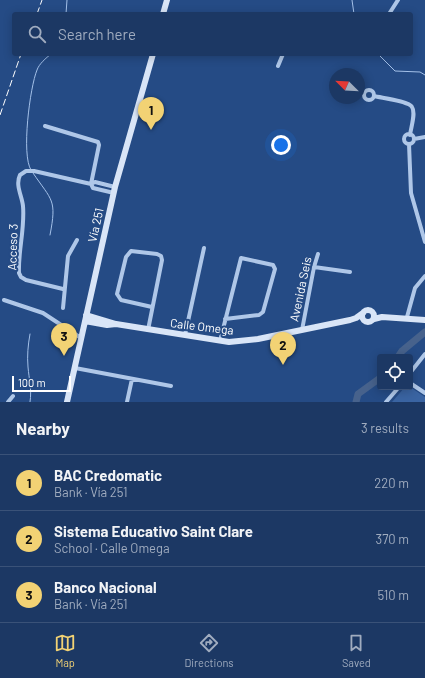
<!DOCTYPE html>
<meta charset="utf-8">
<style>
body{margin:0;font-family:Barlow,sans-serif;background:#29436d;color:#f1f3f6}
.controls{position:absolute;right:12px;bottom:12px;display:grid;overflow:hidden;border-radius:4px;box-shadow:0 2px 10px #0003}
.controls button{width:36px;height:36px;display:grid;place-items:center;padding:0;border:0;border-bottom:1px solid #3a5278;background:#1c3864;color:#f1f3f6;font:20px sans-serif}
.compass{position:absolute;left:329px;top:68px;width:36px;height:36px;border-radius:50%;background:#1c3864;box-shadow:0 2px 10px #0003;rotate:294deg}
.scale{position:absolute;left:12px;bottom:10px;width:59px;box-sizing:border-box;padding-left:4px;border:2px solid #fff;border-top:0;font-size:11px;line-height:14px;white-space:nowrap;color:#fff;-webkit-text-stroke:3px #254b85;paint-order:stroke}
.you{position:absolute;left:281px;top:145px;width:14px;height:14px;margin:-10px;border:3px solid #fff;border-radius:50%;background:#1a73e8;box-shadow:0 0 0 6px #1a73e833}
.badge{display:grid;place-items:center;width:26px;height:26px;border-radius:50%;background:#f2d274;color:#111;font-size:13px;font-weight:700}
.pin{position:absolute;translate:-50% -33px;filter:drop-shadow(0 1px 2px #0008)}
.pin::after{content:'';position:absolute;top:21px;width:14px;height:12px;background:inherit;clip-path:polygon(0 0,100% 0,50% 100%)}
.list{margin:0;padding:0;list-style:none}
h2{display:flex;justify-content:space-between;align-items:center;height:52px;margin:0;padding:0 16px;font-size:17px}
h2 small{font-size:13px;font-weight:400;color:#a0acbf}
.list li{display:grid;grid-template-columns:26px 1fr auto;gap:12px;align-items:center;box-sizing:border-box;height:56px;padding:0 16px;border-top:1px solid #3a5278}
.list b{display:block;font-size:15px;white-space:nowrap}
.list p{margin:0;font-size:13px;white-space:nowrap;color:#a0acbf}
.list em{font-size:13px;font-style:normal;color:#a0acbf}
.icon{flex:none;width:22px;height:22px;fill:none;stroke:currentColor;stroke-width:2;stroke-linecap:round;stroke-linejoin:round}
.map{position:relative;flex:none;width:425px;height:402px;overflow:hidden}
.search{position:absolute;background:#1c3864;box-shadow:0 2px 10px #0003;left:12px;right:12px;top:12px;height:44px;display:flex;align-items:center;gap:10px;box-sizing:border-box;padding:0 14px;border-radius:4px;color:#a0acbf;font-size:15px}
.sheet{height:220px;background:#1c3864}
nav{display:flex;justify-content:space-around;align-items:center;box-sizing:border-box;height:56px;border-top:1px solid #3a5278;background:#1c3864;font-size:11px;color:#a0acbf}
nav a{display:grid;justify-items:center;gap:2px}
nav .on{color:#f2d274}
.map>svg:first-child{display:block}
.green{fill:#3a64a2}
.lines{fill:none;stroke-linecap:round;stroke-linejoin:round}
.stream{stroke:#a4c1e9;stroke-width:1}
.river{stroke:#47628c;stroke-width:7}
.street{stroke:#afc7e8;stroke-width:4}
.secondary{stroke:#d9e5f7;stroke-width:6}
.rail{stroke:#fff;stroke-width:1;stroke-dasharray:7 3;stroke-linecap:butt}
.labels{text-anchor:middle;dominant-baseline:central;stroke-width:4;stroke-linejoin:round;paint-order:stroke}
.street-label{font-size:12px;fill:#fff;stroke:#254b85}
</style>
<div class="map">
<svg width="425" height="402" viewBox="0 0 425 402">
<rect width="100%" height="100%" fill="#254b85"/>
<path class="green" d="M405 387H410L425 397V402H392Z"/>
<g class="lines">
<path class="stream" d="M352 0 354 14
M66 14 67 0
M378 54 395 71 420 72 425 75
M31 170C21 155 30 87 37 70 39 64 46 58 51 54
M33 173C52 201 57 199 50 235
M30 334C28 345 27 356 28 367 29 379 32 389 30 402"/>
<path class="river" d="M398 357 402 351 425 332
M356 402 358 394 380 378"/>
<path class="street" d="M389 14 398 0
M278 66 283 54
M364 95a5 5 0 1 1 10 0a5 5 0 1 1-10 0Z
M374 96C382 98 409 101 412 107 416 113 411 127 410 135
M45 126 98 142 99 145 91 184
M404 139a5 5 0 1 1 10 0a5 5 0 1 1-10 0Z
M414 139 425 137
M409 144 411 193 425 242
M91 184 93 188 114 193
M314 267 350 272
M63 289 26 280 21 277 19 273C18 251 25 229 23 206 22 196 15 185 20 175L26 171H34L91 184 95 182 115 187
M4 300 43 313 81 338
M63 308 68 256 77 240
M407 317 415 288 425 276
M148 330 162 260 161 256 157 254 131 251 126 257 117 294 121 300 152 307
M302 330 314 267 318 254
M185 335 204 248
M220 341 241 258 273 265 275 269 263 312 259 315 225 319
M75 368 171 386
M410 373 425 354
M410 383 425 393
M8 402 13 396
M127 402 132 379
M386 402 399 387"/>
<path class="secondary" d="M163 14 167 0
M362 316a6 6 0 1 1 12 0a6 6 0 1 1-12 0Z
M86 315 116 324 229 342 258 339 350 320 356 318 363 313
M374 319 382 317 425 320
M85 321 107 325 116 324
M67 402 115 187 153 54"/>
<path class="rail" d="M37 14 42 0
M0 115 21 54"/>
</g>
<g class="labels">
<g class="street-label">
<text transform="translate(95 225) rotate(-77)">Vía 251</text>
<text transform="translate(12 247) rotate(-88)">Acceso 3</text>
<text transform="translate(300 289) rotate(-78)">Avenida Seis</text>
<text transform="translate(202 326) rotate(7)">Calle Omega</text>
</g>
</g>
</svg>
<div class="controls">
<button><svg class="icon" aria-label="locate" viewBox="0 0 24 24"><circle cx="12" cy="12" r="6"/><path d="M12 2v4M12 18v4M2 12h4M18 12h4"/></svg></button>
</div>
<svg class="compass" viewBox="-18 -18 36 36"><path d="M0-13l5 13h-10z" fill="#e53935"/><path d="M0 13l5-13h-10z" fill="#a0acbf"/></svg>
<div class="scale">100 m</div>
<div class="you"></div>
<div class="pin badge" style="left:151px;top:130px">1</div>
<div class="pin badge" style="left:283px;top:365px">2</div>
<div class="pin badge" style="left:64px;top:356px">3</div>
<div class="search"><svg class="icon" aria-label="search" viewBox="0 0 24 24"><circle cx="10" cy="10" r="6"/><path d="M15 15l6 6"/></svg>Search here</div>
</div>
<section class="sheet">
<h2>Nearby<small>3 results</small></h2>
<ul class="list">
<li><span class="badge">1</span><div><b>BAC Credomatic</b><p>Bank · Vía 251</p></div><em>220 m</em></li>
<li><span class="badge">2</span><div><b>Sistema Educativo Saint Clare</b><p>School · Calle Omega</p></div><em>370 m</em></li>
<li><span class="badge">3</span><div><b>Banco Nacional</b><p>Bank · Vía 251</p></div><em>510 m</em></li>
</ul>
</section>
<nav>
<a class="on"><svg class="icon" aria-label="map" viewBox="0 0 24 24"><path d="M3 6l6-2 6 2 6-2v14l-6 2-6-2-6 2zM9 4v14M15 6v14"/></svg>Map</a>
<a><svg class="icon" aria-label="directions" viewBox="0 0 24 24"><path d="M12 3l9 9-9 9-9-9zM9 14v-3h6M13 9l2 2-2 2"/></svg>Directions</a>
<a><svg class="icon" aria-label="saved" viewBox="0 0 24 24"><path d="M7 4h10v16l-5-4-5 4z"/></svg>Saved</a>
</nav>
